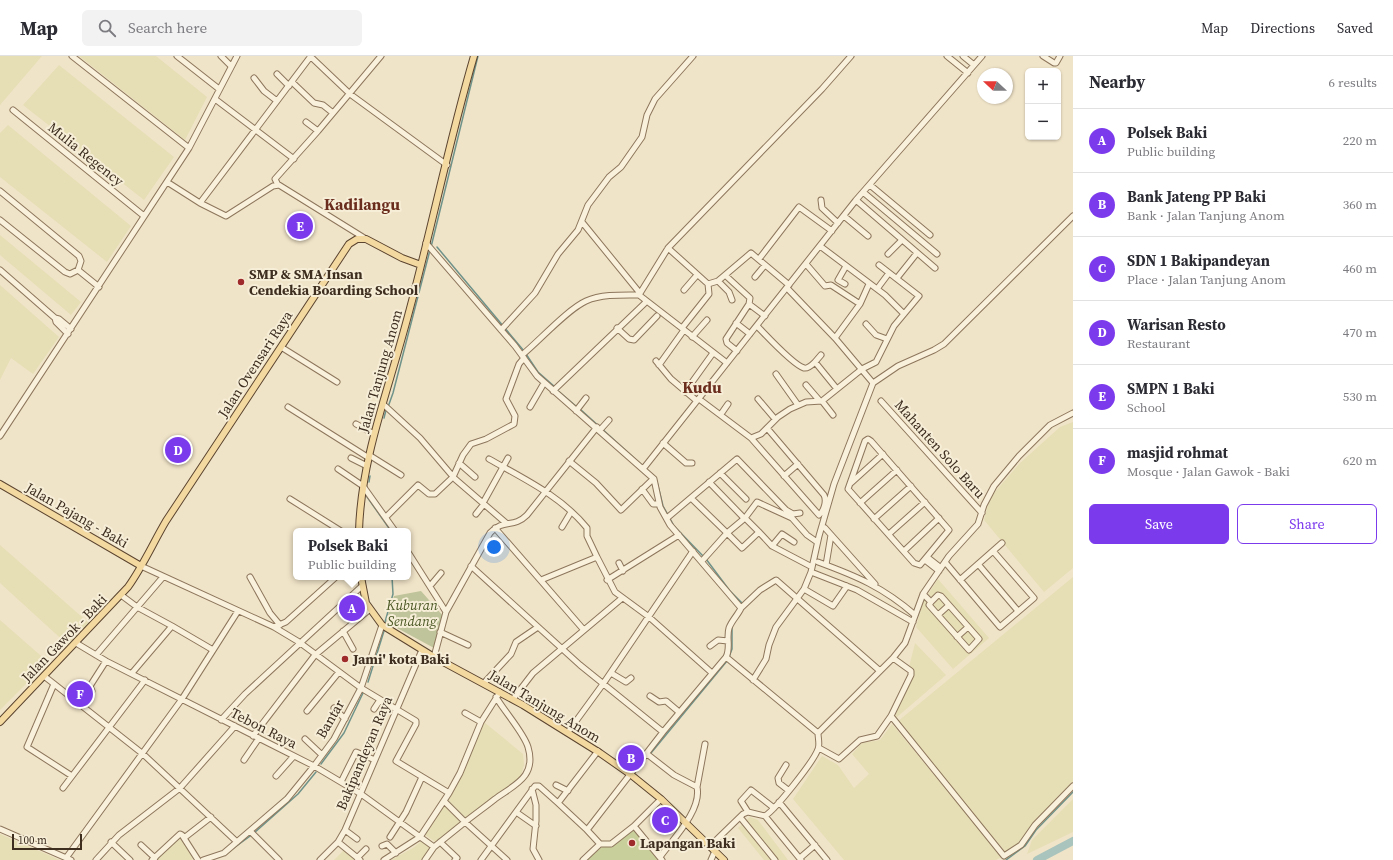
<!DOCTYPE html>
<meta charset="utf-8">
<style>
body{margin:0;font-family:"Source Serif 4",serif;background:#f2f2f3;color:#2b2b33}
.controls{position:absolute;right:12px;top:12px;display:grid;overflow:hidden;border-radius:6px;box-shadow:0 1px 3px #0004}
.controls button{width:36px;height:36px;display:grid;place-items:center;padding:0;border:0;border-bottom:1px solid #e1e1e2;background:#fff;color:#2b2b33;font:20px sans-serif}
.compass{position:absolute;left:977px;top:12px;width:36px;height:36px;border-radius:50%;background:#fff;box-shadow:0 1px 3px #0004;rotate:292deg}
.scale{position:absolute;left:12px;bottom:10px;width:70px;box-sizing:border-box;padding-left:4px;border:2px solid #3d2e20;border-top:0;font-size:11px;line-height:14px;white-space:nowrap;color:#3d2e20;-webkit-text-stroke:3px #f7eed8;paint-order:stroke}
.you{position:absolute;left:494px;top:491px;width:14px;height:14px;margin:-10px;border:3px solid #fff;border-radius:50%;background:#1a73e8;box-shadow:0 0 0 6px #1a73e833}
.badge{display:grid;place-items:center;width:26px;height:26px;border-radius:50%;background:#7c3aed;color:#fff;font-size:13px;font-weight:700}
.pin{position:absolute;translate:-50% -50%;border:2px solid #fff;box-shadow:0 1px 4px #0006}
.popup{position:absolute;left:293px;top:472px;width:118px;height:52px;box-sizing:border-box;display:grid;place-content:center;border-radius:6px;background:#fff;filter:drop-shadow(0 1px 3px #0005);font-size:13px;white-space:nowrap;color:#7c7c81}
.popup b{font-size:15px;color:#2b2b33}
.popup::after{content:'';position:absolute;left:50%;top:100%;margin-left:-8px;border:8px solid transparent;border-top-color:#fff}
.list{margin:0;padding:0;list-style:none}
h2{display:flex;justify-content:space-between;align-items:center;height:52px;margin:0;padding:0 16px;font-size:17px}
h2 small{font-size:13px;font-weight:400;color:#7c7c81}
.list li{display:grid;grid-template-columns:26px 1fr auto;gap:12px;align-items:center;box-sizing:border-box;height:64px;padding:0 16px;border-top:1px solid #e1e1e2}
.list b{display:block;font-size:15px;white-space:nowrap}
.list p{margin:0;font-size:13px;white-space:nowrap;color:#7c7c81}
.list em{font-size:13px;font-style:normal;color:#7c7c81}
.actions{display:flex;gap:8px;padding:12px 16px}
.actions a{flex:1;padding:9px 0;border:1px solid #7c3aed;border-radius:6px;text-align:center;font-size:14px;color:#7c3aed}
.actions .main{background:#7c3aed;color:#fff}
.icon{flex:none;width:22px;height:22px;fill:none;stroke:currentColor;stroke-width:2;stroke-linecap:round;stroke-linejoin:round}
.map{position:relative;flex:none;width:1073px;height:804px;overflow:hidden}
header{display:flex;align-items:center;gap:24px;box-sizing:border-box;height:56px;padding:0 20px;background:#fff;border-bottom:1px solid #e1e1e2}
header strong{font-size:19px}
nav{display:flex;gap:22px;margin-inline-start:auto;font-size:14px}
.search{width:280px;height:36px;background:#f2f2f3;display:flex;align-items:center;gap:10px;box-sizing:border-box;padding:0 14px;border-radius:6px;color:#7c7c81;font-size:15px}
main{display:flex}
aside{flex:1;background:#fff}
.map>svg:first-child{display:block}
.farmland{fill:#e6deb5}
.green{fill:#c9cf9b}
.cemetery{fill:#bfc49a}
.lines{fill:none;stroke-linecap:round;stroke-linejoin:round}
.stream{stroke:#6f938a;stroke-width:1.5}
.river{stroke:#a9c4bc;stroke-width:8}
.minor-casing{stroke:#8d765c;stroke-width:7}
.major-casing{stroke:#5b4430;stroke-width:8}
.minor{stroke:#faf1dc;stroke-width:5}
.major{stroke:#f3d9a0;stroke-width:6}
.poi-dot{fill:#9e2a2b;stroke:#f7eed8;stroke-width:1.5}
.labels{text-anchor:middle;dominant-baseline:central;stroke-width:4;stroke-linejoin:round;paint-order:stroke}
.street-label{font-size:14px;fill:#3d2e20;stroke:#f7eed8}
.poi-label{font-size:14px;font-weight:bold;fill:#3d2e20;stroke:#f7eed8;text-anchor:start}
.park-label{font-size:14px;font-style:italic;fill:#4d5a26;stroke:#f7eed8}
.quarter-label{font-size:16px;font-weight:bold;fill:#6b2e1e;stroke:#f7eed8}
</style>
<header>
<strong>Map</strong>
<div class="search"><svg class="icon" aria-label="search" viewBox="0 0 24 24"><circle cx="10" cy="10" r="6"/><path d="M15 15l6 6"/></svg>Search here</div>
<nav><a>Map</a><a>Directions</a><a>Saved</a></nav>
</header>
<main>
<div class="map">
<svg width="1073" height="804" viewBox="0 0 1073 804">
<rect width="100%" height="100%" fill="#f0e4c8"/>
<path class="farmland" d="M0 0H42L0 49Z
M79 0H156L207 41 185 84Z
M59 9 174 101 144 144 23 49Z
M8 69 131 170 107 206 0 121V77Z
M0 179 81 246 71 259 0 199Z
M0 229 59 281 33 318 11 302 0 324Z
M1073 366V512L1044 536 984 464 988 448 994 437 1020 407 1060 371Z
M0 489 90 568 68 589 0 527Z
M1073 521V729L1021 789 1007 798 897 666Z
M938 523 989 582 953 613 916 571 923 546Z
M0 564 48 606 0 654Z
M915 587 946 619 897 661 895 660 914 617 909 611Z
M484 666 523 698 524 709 520 723 466 762 448 744 464 714Z
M892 668 1002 801 996 804H844L793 743 822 700 838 709 854 732 869 718 852 698 862 687 880 684Z
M1073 743V776L1027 798 1032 784Z
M446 747 464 766 437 787 425 779Z
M750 761 758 764 788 804H764L738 772Z
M0 778 60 804H0Z
M180 781 183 782 194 802 191 804H156Z
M423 784 433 791 423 804H391L413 792Z
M344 794 357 804H334Z"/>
<path class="green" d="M636 771 664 804H587L602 791 612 789Z"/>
<path class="cemetery" d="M421 535 444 561 434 592 386 566 394 540Z"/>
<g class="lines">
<path class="stream" d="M431 191 478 0
M437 191 524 295
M526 298 538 316 555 331
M557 334 577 351
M388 351 393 337 430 194
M580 353 644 411
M384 362 386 354
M369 426 370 420
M657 426 663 450 674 470 703 500
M365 438 391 475
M706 503 730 535 743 548
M385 566 393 538 392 521
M733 568 744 551
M729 601 732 593V572
M368 626 384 575
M651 697 727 605
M321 708 344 677 363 637
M224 799 253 778 298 738 316 716
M1006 804 1025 790 1036 774 1073 736"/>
<path class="river" d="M1037 804 1073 785"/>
<g class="minor-casing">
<path id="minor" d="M72 0 189 92
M177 0 219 33
M221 0 231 10
M310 0 350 38 447 109
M947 0 968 17
M963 0 974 9
M1043 0 1054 7H1056L1060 0
M277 18 289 30
M254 22 264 35 277 45
M292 26 314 47 323 49 333 57
M215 43 294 103
M13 54 144 160
M306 66 318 75
M167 126 200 147 226 160 273 130 279 129 366 183
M278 129 275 123 318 75 381 0
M870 129 930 179
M0 135 79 200 81 205 78 214
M863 136 937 198
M821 144 822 152 838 167
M856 144 935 212
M200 147 311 0
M844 160 868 180
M0 164 65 216 70 218 78 214 99 231
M582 166 639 236
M426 187 515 290 537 320 654 423 660 451 670 469 741 552C738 559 732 564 729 572 726 582 731 592 726 601L663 676 587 774 600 788 583 804
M820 190 885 239 904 258
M668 192 822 33 851 0
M888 198 902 184
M759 203 799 151 832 175
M806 208 825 230 831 229 860 248
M0 214 55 262
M725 219 750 242 749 248
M755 221 765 209
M897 222 917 197
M718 225 729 236 732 244
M845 228 838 224 846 210
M787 232 835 282 873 327 834 428 819 480 811 516
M877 233 889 217
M684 234 697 219
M639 239 727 307
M736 267 750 278
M866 268 876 279 887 283
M757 270C766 279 793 309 804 312 808 313 812 309 815 306L837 333
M617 272 629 283 634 284 657 260
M682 272 709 238 708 228
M501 274 535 237 558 198 578 174 588 149 609 121 621 111 642 81 647 59 655 43 693 0
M68 278 56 266 55 262 59 263 71 273
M692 281 707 264
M835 282 860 248 869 228
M281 291 337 326
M737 295 727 287 726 283 749 248 765 260
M522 299C539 285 568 253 586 245 602 238 623 239 639 239L668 192 708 228 718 225 751 197 789 229
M656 305 671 323 697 345
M815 306 821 299
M659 309 684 274
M776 318 798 349
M873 327 898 310 934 294 944 288 1073 160
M806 329 819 344
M553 335 646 246
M685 336 713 297
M699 343 751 382 819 459C824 455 827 445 824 439L767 372
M758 343 775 363
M822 345 833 359
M881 345 982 457
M383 348 420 382 455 423 506 467
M288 351 369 402
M530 351 544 327
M576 355 586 342
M721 358 728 348
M356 368 374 378
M600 374 609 364
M0 380 189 92 237 0
M751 382 761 378 778 361 790 353 806 346 822 345 862 313 876 306 894 270 919 240 879 209
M868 383 871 385 949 474 920 509 914 507 848 433 865 385Z
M663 387 686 407H692
M369 399 401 419
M351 402 367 410
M489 403C524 423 561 440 587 472V480L597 501
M569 405 596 427 621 454 653 423
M459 407 475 421
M338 413 363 430 395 475
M643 413 856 144 982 0
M720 417 746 443
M784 420 798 408
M709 426 742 460
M851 427 883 398
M642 433 653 448H659
M691 442 726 476
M290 443 341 475
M483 447 508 402
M860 447 897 414
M476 458 484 448
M386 461 418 429 429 438H435L453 421 463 399 471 388 486 383 514 368 515 360 506 343 519 308 524 302
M667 462 737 403 786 454 793 458 800 457
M745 462 759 476
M874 463 911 430
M562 471 571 456
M495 472 583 573
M825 472 875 528
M727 477 742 492 759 476 772 490 812 511
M889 478 925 446
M772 490 782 478 794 486
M904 495 939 462
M408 496 446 556
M927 501 941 512
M925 504 939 515
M702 505 727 477 745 462 757 446 792 462 807 479 817 486
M818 506C856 520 883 531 915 559
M945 506 1000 571 1034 542 993 495
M619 507 623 515
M978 508 1018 555
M826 509 831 479
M141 510 274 571 299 586 361 632 416 665V668L396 705 449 737
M471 510 580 609 663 676
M250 521 270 557 280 569
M541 524 597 501 615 536 649 561 712 617
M607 524 679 479
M960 524 1002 487
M430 530 441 517
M804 533 833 550 847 530
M923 538 931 546 929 549 969 594 979 583 941 540 938 539 931 546
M121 539 137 551 172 570 132 617
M741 552 760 534 776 524 880 615
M938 559 949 549
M172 570 213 594
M274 571 286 566 336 521
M343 575 353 593
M440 576 468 589
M957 581 968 571
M76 587 106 605 314 710 361 738 434 791
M710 590 718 584 728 585
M96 599 163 521
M434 601 446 556 490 477C504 462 513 473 527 459L597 371
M611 617 626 626 631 622
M44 620 143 698 237 786
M753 624 766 603 769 589 776 571 804 533 811 516 857 534 913 566
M484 627 511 598 516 586 538 571
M54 628 27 691 72 720
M650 640 659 646 666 645 679 656
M513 643 533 617 621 543
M81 649 92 635 90 630 106 605
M334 652 345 663
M374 653 380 644
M307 655 339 616
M465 657 481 666
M891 660 1004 800 1021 789 1035 769 1073 730
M221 664 245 638 362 530
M568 676 603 628 693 495
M818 677 893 602 905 587 923 538 949 500 978 468 984 449 994 430 1019 400 1050 369 1073 357
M253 680 315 599 370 553
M305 683 322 699
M819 692 839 703 860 684 877 680 891 660 911 619V615L893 602
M647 698 674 719 697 731C702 754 673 783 660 801
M244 704 259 682
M786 709 778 722 779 727 788 734
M276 720 293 701
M341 726 356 696 375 704
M556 729 568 735
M697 731 705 688
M63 732 145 624
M532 733 536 749V765L533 793 539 804
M444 745 465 766C475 758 485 751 495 743 514 729 537 721 528 691 524 677 504 655 496 641
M779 746 827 804
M558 747 587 774
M516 756 536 770
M748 756 741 745 751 734 774 752
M765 760 801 804
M740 761 775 804
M634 770 661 743
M0 773 71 804
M345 774 357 783
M250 775 279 804
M390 781 406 756 422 721
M184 782 211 761
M111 786 130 804
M338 786 360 804
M440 786 457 802 455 804
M600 788H611L634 770 662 804
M141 789 155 802
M382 790 387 788 396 797
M710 790 743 758 748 756 765 760C776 753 814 705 818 693 820 689 818 682 818 677L726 601
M66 802 182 643 238 555
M357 802 366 793
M800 802 815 789
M96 804 119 779 180 732 235 670
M152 804 180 778 182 779 198 804
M203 804 224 797 287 743 314 710 334 683 361 632 382 569
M320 804 338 786 345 774 422 594
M384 804 420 781 449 737 460 717 481 666 500 636
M425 804 434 791 465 766 507 804
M481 804 535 730H539L558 747 598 695
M711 804 715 795"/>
</g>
<g class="major-casing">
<path id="major" d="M0 428 141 510
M359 475C361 407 385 343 403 278 429 186 447 92 474 0
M361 521 366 547 382 569 434 601 523 649 600 697 630 718 661 743 724 804
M0 666 128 531C143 510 153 487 166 465L349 188 357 183H366L402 202 421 209"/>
</g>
<use href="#minor" class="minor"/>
<use href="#major" class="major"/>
</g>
<g class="poi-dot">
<circle cx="241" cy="226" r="4"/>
<circle cx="345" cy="603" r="4"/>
<circle cx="632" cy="787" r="4"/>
</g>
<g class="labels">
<g class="street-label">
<text transform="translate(86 98) rotate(39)">Mulia Regency</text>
<text transform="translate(255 308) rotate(-57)">Jalan Ovensari Raya</text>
<text transform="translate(380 315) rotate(-74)">Jalan Tanjung Anom</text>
<text transform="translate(940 393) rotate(48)">Mahanten Solo Baru</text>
<text transform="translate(77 459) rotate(30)">Jalan Pajang - Baki</text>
<text transform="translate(64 582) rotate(-46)">Jalan Gawok - Baki</text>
<text transform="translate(545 650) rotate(31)">Jalan Tanjung Anom</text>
<text transform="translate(330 663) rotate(-60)">Bantar</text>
<text transform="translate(264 672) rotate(27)">Tebon Raya</text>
<text transform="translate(364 697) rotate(-67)">Bakipandeyan Raya</text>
</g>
<g class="poi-label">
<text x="249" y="218">SMP &amp; SMA Insan<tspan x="249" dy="16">Cendekia Boarding School</tspan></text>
<text x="353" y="603">Jami' kota Baki</text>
<text x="640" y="787">Lapangan Baki</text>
</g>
<g class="park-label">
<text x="412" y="549">Kuburan<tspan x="412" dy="16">Sendang</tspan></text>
</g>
<g class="quarter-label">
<text x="362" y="148">Kadilangu</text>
<text x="702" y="331">Kudu</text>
</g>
</g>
</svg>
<div class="controls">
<button>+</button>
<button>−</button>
</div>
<svg class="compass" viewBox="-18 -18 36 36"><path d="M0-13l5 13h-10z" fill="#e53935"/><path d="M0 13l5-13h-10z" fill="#7c7c81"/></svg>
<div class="scale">100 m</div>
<div class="you"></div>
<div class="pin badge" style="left:352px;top:552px">A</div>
<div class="popup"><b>Polsek Baki</b>Public building</div>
<div class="pin badge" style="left:631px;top:702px">B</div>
<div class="pin badge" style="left:665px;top:764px">C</div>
<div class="pin badge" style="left:178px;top:394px">D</div>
<div class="pin badge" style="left:300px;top:170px">E</div>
<div class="pin badge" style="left:80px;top:638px">F</div>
</div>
<aside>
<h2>Nearby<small>6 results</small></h2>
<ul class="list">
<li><span class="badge">A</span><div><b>Polsek Baki</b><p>Public building</p></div><em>220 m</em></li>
<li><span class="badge">B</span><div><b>Bank Jateng PP Baki</b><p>Bank · Jalan Tanjung Anom</p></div><em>360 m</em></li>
<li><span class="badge">C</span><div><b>SDN 1 Bakipandeyan</b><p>Place · Jalan Tanjung Anom</p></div><em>460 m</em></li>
<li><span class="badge">D</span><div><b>Warisan Resto</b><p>Restaurant</p></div><em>470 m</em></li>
<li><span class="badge">E</span><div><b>SMPN 1 Baki</b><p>School</p></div><em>530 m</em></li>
<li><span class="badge">F</span><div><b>masjid rohmat</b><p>Mosque · Jalan Gawok - Baki</p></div><em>620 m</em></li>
</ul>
<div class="actions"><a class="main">Save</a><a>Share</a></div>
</aside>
</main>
